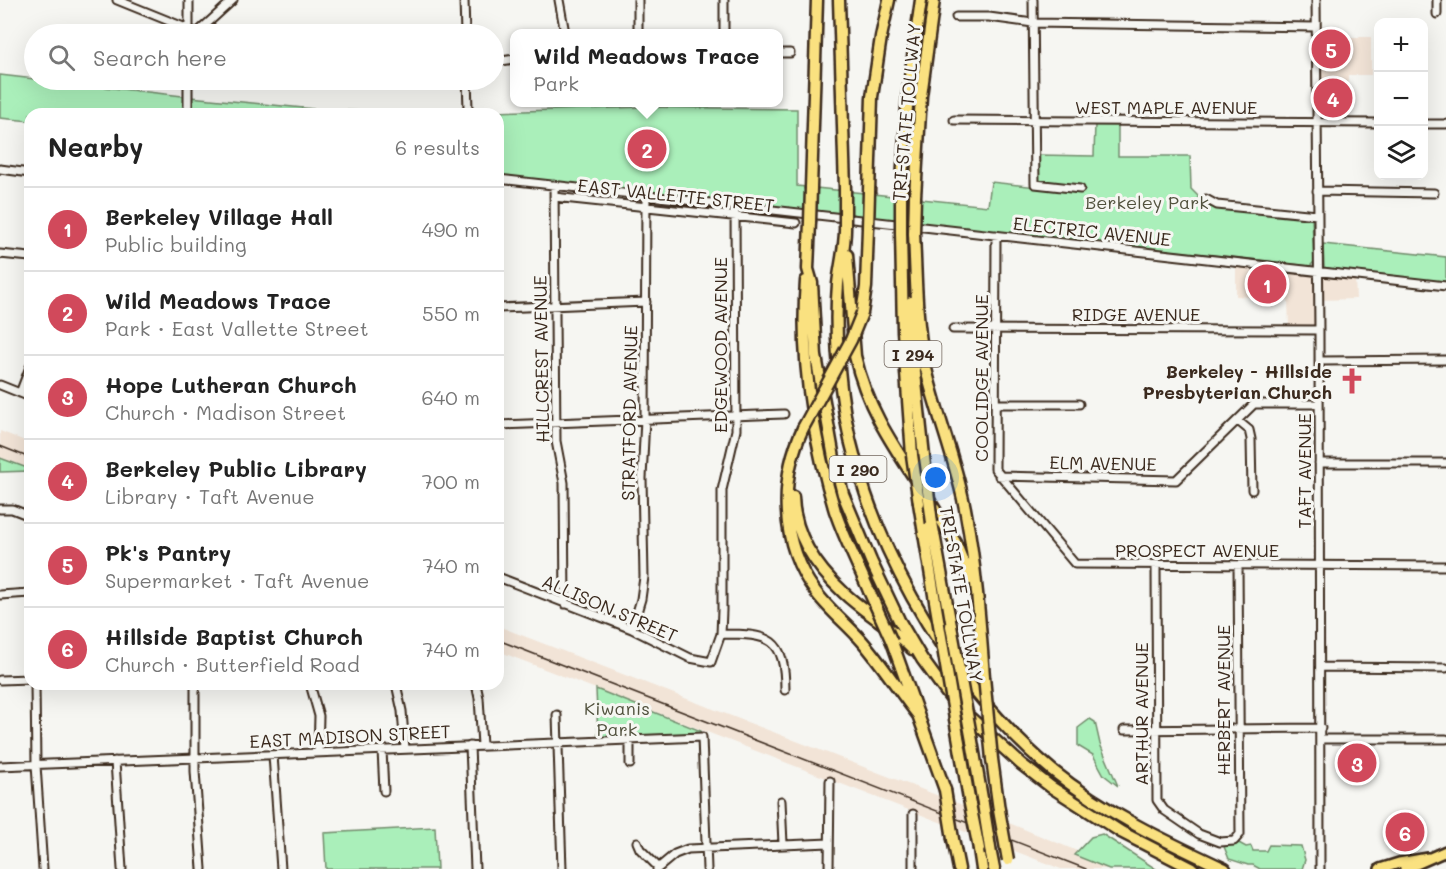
<!DOCTYPE html>
<meta charset="utf-8">
<style>
body{margin:0;font-family:Mali,sans-serif;background:#f6f6f6;color:#222}
.controls{position:absolute;right:18px;top:18px;display:grid;overflow:hidden;border-radius:12px;box-shadow:0 6px 24px #0002}
.controls button{width:54px;height:54px;display:grid;place-items:center;padding:0;border:0;border-bottom:2px solid #e0e0e0;background:#fff;color:#222;font:30px sans-serif}
.you{position:absolute;left:936px;top:478px;width:21px;height:21px;margin:-15px;border:4px solid #fff;border-radius:50%;background:#1a73e8;box-shadow:0 0 0 9px #1a73e833}
.badge{display:grid;place-items:center;width:39px;height:39px;border-radius:50%;background:#d1495b;color:#fff;font-size:20px;font-weight:700}
.pin{position:absolute;translate:-50% -50%;border:3px solid #fff;box-shadow:0 2px 6px #0006}
.popup{position:absolute;left:510px;top:29px;width:273px;height:78px;box-sizing:border-box;display:grid;place-content:center;border-radius:12px;background:#fff;filter:drop-shadow(0 2px 4px #0005);font-size:20px;white-space:nowrap;color:#767676}
.popup b{font-size:22px;color:#222}
.popup::after{content:'';position:absolute;left:50%;top:100%;margin-left:-12px;border:12px solid transparent;border-top-color:#fff}
.list{margin:0;padding:0;list-style:none}
h2{display:flex;justify-content:space-between;align-items:center;height:78px;margin:0;padding:0 24px;font-size:26px}
h2 small{font-size:20px;font-weight:400;color:#767676}
.list li{display:grid;grid-template-columns:39px 1fr auto;gap:18px;align-items:center;box-sizing:border-box;height:84px;padding:0 24px;border-top:2px solid #e0e0e0}
.list b{display:block;font-size:22px;white-space:nowrap}
.list p{margin:0;font-size:20px;white-space:nowrap;color:#767676}
.list em{font-size:20px;font-style:normal;color:#767676}
.icon{flex:none;width:33px;height:33px;fill:none;stroke:currentColor;stroke-width:2;stroke-linecap:round;stroke-linejoin:round}
.map{position:relative;flex:none;width:1446px;height:869px;overflow:hidden}
.search{position:absolute;background:#fff;box-shadow:0 6px 24px #0002;left:24px;top:24px;width:480px;height:66px;display:flex;align-items:center;gap:15px;box-sizing:border-box;padding:0 21px;border-radius:33px;color:#767676;font-size:22px}
.panel{position:absolute;background:#fff;box-shadow:0 6px 24px #0002;left:24px;top:108px;width:480px;height:582px;border-radius:18px}
.map>svg:first-child{display:block}
.built{fill:#f2e4d7}
.green{fill:#aaefba;stroke:#728c6c;stroke-width:1.5}
.lines{fill:none;stroke-linecap:round;stroke-linejoin:round}
.minor-casing{stroke:#3b2a1e;stroke-width:11}
.major-casing{stroke:#3b2a1e;stroke-width:14}
.highway-casing{stroke:#3b2a1e;stroke-width:15}
.minor{stroke:#f6f6f2;stroke-width:7}
.major{stroke:#fae180;stroke-width:9}
.highway{stroke:#fae180;stroke-width:10}
.rail{stroke:#3b2a1e;stroke-width:1.5}
.highway-bridge-casing{stroke:#3b2a1e;stroke-width:15;stroke-linecap:butt}
.highway-bridge{stroke:#fae180;stroke-width:10}
.labels{text-anchor:middle;dominant-baseline:central;stroke-width:6;stroke-linejoin:round;paint-order:stroke}
.shield{fill:#f6f6f2;stroke:#73675e;stroke-width:1.5}
.shield-label{font-size:16px;font-weight:bold;fill:#3b2a1e}
.street-label{font-size:18px;fill:#3b2a1e;stroke:#f6f6f2}
.park-label{font-size:18px;fill:#51513d;stroke:#f6f6f2}
.poi-label{font-size:18px;font-weight:bold;fill:#3b2a1e;stroke:#f6f6f2;text-anchor:end}
</style>
<div class="map">
<svg width="1446" height="869" viewBox="0 0 1446 869">
<rect width="100%" height="100%" fill="#f6f6f2"/>
<filter id="ink" filterUnits="userSpaceOnUse"><feTurbulence type="fractalNoise" baseFrequency=".0167" numOctaves="2"/><feDisplacementMap in="SourceGraphic" scale="12" xChannelSelector="R" yChannelSelector="G"/><feConvolveMatrix kernelMatrix="1 2 1 2 8 2 1 2 1" color-interpolation-filters="sRGB"/></filter>
<g filter="url(#ink)">
<path class="built" d="M1318 37H1371V75H1348L1347 124H1319Z
M1236 264 1355 277 1356 299 1318 300 1319 329H1289L1288 299 1236 296Z
M0 431 30 443V469L0 458Z
M498 626 1009 823 1121 869H1061L498 651Z"/>
<path class="green" d="M0 75 200 98 324 110 468 113 643 107 797 109V186L988 206 991 182 1037 187 1038 155 1094 156 1095 124H1118V156H1190L1191 189 1198 196V201L1203 206 1312 218 1314 262 1310 266 498 176V114H30V121L0 118Z
M1323 244 1446 257V282L1326 268 1324 266Z
M0 458 30 469V471L0 472Z
M596 689 701 731 702 735 598 738Z
M1090 719 1095 722 1100 744 1118 786 1104 775 1093 755 1078 746V728Z
M435 827 437 869H326L324 833Z
M1102 834 1156 869H1109L1074 855 1091 837Z
M1237 842 1246 847 1251 846 1253 851H1266L1269 845 1301 846 1305 860 1302 869H1260L1253 865H1248L1229 859 1223 844Z"/>
<g class="lines">
<g class="minor-casing">
<path id="minor" d="M117 0 201 34
M189 0V33
M464 0 465 34
M559 0 565 33
M638 0V33
M1033 0 1035 184 1080 189
M1316 0 1319 330 1320 869
M1437 0V14
M956 17H989L1033 23 1316 27
M197 33 233 0
M724 33V0
M779 53H790
M494 62 515 59
M467 80 468 108
M188 114V80
M954 120 1378 123
M1424 124H1446
M0 169 30 173
M498 179 1446 286
M554 185 556 441 564 483 565 604
M1317 191 1434 193
M554 197 796 223
M1206 199 1217 205 1317 215
M996 235 995 469 1075 564 1446 566
M0 254 30 257
M498 308 646 302
M953 329 1319 330
M1319 361 1446 360
M0 385 30 397
M20 393 30 367
M996 404H1079
M1238 421 1249 430 1251 439 1252 490
M498 425 784 414
M1319 463H1446
M999 476 1176 480 1254 404H1319
M0 509H12L30 516
M1156 565 1157 800 1164 810 1199 834 1220 842 1234 841 1240 834 1238 565
M498 577 632 629 690 658 711 662 721 634 722 610V490L736 430 735 205
M0 595 30 593
M632 629 641 599 644 577 642 478 645 419 646 195
M721 634C770 634 785 637 785 690
M1320 667 1446 668
M0 680 30 679
M35 684 36 765 43 869
M195 684V771L202 869
M310 684 319 716 318 753
M396 684 402 711 405 749
M476 684 479 698 482 745
M557 715 562 869
M1124 730 1321 728
M1321 739H1446
M630 740V764
M470 746 475 869
M382 750 384 791
M273 755 281 869
M115 761 122 869
M0 766 702 737 707 869
M781 801 783 844
M913 814V869
M637 842 640 849 658 867
M657 869 675 854 688 849 829 843
M829 869 830 781"/>
</g>
<g class="major-casing">
<path id="major" d="M1380 869 1399 863 1428 858
M1405 869 1446 851"/>
</g>
<g class="highway-casing">
<path id="highway" d="M839 0 845 189
M811 188 817 0
M869 192 872 97 881 37 889 0
M901 195 908 92 921 0
M915 197 921 96 934 0
M810 222 808 269 812 283 816 356 834 458 843 494 871 561 899 620 922 659 954 703 1021 764 1051 787 1121 832 1193 869
M845 225C846 244 840 265 838 284 835 318 837 354 841 388 857 527 945 681 1052 770 1104 812 1165 841 1225 869
M901 232 903 331 912 455
M914 233C916 275 916 319 924 360 935 412 957 461 966 514 976 567 980 623 984 677
M847 255 855 356C866 405 890 441 917 482
M806 281C800 358 813 438 835 511 844 538 858 565 869 591
M911 302 915 373 926 475
M862 313 866 287 868 228
M803 428C779 480 780 544 815 591 828 609 847 624 862 641 882 664 899 691 918 715
M793 497C794 535 817 568 844 593 865 613 892 627 912 649
M929 500 955 542 970 579
M919 503 936 607
M932 523 951 626
M892 642 945 790
M955 719 969 799
M972 741 983 804
M992 759 999 810
M953 839 959 869
M979 849 982 869
M991 854 994 869"/>
</g>
<use href="#minor" class="minor"/>
<use href="#major" class="major"/>
<use href="#highway" class="highway"/>
<path class="rail" d="M0 446 30 458
M498 640 1086 869"/>
<g class="highway-bridge-casing">
<path id="highway-bridge" d="M810 222 811 188
M845 225V189
M868 228 869 192
M901 232V195
M914 233 915 197
M803 428 851 340 862 313
M912 455 919 503
M926 475 932 523
M869 591 892 642
M936 607 955 719
M951 626 972 741
M984 677 992 759
M945 790 953 839
M969 799 979 849
M983 804 991 854
M999 810 1008 860"/>
</g>
<use href="#highway-bridge" class="highway-bridge"/>
</g>
</g>
<defs>
<g id="church-bare" transform="scale(2.07)"><path d="M-1.2-6h2.4v3.5h3.3v2.4h-3.3V6h-2.4V-.1h-3.3v-2.4h3.3Z" fill="#d1495b" stroke="#f6f6f2" stroke-width="2.5" paint-order="stroke"/></g>
</defs>
<g fill-rule="evenodd">
<use href="#church-bare" x="1352" y="381"/>
</g>
<g class="labels">
<g class="shield">
<rect x="884.5" y="341" width="57" height="26" rx="4.5"/>
<rect x="829.5" y="456" width="57" height="26" rx="4.5"/>
</g>
<g class="shield-label">
<text x="913" y="354">I 294</text>
<text x="858" y="469">I 290</text>
</g>
<g class="street-label">
<text x="1166" y="107">WEST MAPLE AVENUE</text>
<text transform="translate(906 112) rotate(-85)">TRI-STATE TOLLWAY</text>
<text transform="translate(676 195) rotate(6)">EAST VALLETTE STREET</text>
<text transform="translate(1092 231) rotate(6)">ELECTRIC AVENUE</text>
<text x="1136" y="314">RIDGE AVENUE</text>
<text transform="translate(720 345) rotate(-90)">EDGEWOOD AVENUE</text>
<text transform="translate(541 359) rotate(-91)">HILLCREST AVENUE</text>
<text transform="translate(981 378) rotate(-90)">COOLIDGE AVENUE</text>
<text transform="translate(629 413) rotate(-89)">STRATFORD AVENUE</text>
<text transform="translate(1103 463) rotate(1)">ELM AVENUE</text>
<text transform="translate(1304 471) rotate(-90)">TAFT AVENUE</text>
<text x="1197" y="550">PROSPECT AVENUE</text>
<text transform="translate(962 594) rotate(80)">TRI-STATE TOLLWAY</text>
<text transform="translate(610 608) rotate(23)">ALLISON STREET</text>
<text transform="translate(1223 700) rotate(-90)">HERBERT AVENUE</text>
<text transform="translate(1141 714) rotate(-90)">ARTHUR AVENUE</text>
<text transform="translate(350 736) rotate(-3)">EAST MADISON STREET</text>
</g>
<g class="park-label">
<text x="1147" y="202">Berkeley Park</text>
<text x="617" y="708">Kiwanis<tspan x="617" dy="21">Park</tspan></text>
</g>
<g class="poi-label">
<text x="1332" y="371">Berkeley - Hillside<tspan x="1332" dy="21">Presbyterian Church</tspan></text>
</g>
</g>
</svg>
<div class="controls">
<button>+</button>
<button>−</button>
<button><svg class="icon" aria-label="layers" viewBox="0 0 24 24"><path d="M12 4l9 5-9 5-9-5zM3 14l9 5 9-5"/></svg></button>
</div>
<div class="you"></div>
<div class="pin badge" style="left:1267px;top:284px">1</div>
<div class="pin badge" style="left:647px;top:149px">2</div>
<div class="popup"><b>Wild Meadows Trace</b>Park</div>
<div class="pin badge" style="left:1357px;top:763px">3</div>
<div class="pin badge" style="left:1333px;top:98px">4</div>
<div class="pin badge" style="left:1331px;top:49px">5</div>
<div class="pin badge" style="left:1405px;top:832px">6</div>
<div class="search"><svg class="icon" aria-label="search" viewBox="0 0 24 24"><circle cx="10" cy="10" r="6"/><path d="M15 15l6 6"/></svg>Search here</div>
<section class="panel">
<h2>Nearby<small>6 results</small></h2>
<ul class="list">
<li><span class="badge">1</span><div><b>Berkeley Village Hall</b><p>Public building</p></div><em>490 m</em></li>
<li><span class="badge">2</span><div><b>Wild Meadows Trace</b><p>Park · East Vallette Street</p></div><em>550 m</em></li>
<li><span class="badge">3</span><div><b>Hope Lutheran Church</b><p>Church · Madison Street</p></div><em>640 m</em></li>
<li><span class="badge">4</span><div><b>Berkeley Public Library</b><p>Library · Taft Avenue</p></div><em>700 m</em></li>
<li><span class="badge">5</span><div><b>Pk's Pantry</b><p>Supermarket · Taft Avenue</p></div><em>740 m</em></li>
<li><span class="badge">6</span><div><b>Hillside Baptist Church</b><p>Church · Butterfield Road</p></div><em>740 m</em></li>
</ul>
</section>
</div>
